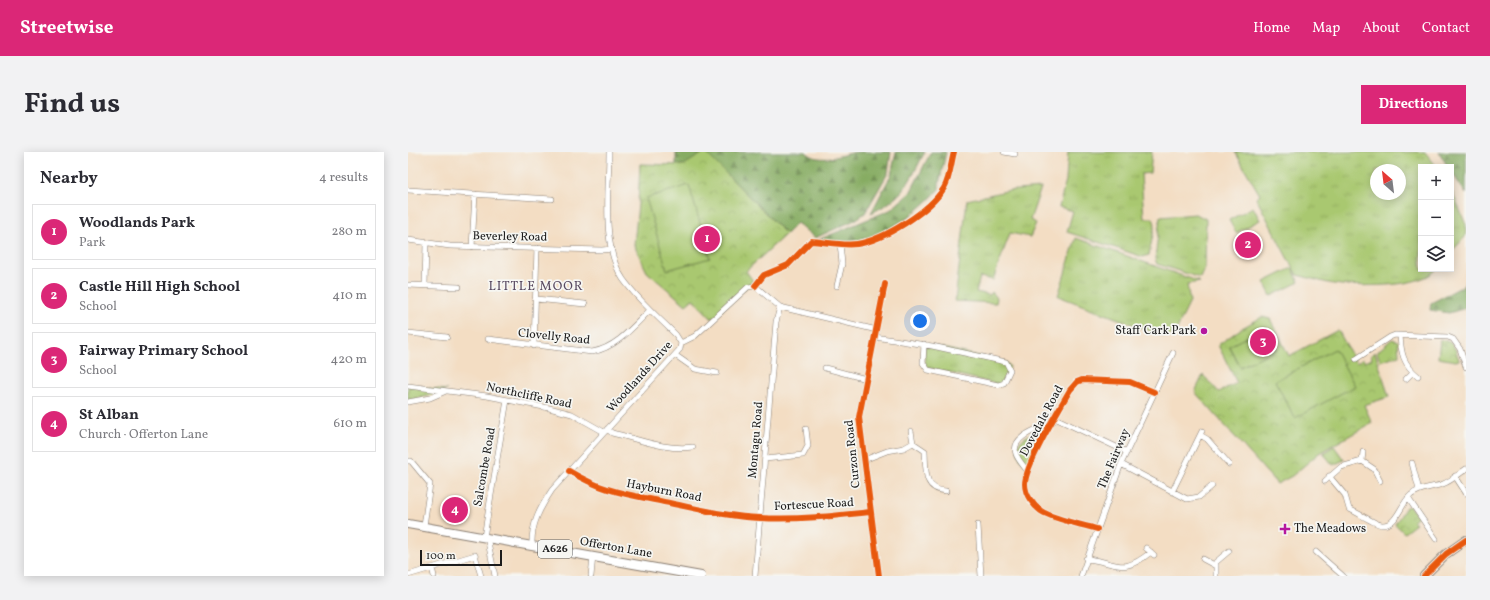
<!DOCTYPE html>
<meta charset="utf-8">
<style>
body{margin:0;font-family:Vollkorn,serif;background:#f2f2f3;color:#2b2b33}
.controls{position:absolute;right:12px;top:12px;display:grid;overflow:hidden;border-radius:0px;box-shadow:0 2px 10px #0003}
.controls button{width:36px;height:36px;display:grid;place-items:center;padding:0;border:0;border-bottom:1px solid #e1e1e2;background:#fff;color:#2b2b33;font:20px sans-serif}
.compass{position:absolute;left:962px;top:12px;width:36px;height:36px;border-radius:50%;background:#fff;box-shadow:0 2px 10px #0003;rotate:332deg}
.scale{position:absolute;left:12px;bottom:10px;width:82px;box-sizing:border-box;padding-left:4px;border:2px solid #1c1c1c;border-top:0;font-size:11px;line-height:14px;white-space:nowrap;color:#1c1c1c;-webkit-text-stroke:3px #f6f6f2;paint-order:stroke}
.you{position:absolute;left:512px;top:169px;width:14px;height:14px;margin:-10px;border:3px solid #fff;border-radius:50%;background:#1a73e8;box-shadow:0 0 0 6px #1a73e833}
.badge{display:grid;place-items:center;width:26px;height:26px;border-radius:50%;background:#db2777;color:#fff;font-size:13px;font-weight:700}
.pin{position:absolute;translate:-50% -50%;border:2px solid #fff;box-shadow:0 1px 4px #0006}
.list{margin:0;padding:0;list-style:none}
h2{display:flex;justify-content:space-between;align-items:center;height:52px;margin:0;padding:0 16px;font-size:17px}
h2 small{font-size:13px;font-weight:400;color:#7c7c81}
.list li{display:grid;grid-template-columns:26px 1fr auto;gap:12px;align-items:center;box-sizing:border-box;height:56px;margin:0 8px 8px;padding:0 8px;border:1px solid #e1e1e2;border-radius:0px}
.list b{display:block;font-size:15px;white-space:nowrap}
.list p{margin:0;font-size:13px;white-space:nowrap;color:#7c7c81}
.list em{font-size:13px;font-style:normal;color:#7c7c81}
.icon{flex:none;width:22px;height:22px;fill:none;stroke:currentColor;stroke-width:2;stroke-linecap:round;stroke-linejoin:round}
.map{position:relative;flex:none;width:1058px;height:424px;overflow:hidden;border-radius:0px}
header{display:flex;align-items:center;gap:24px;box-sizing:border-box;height:56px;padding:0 20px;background:#db2777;color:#fff}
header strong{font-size:19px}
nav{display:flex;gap:22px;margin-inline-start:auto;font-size:14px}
.intro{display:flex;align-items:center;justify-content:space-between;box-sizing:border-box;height:96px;padding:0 24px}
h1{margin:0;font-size:28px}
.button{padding:10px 18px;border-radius:0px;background:#db2777;color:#fff;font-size:14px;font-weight:700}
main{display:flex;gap:24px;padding:0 24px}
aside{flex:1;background:#fff;border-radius:0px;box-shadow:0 2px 10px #0003}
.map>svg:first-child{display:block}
.grass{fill:url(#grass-tufts);stroke:#627246;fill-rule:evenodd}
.forest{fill:url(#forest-firs);stroke:#51643f}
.park{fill:url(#park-crowns);stroke:#627246}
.pitch{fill:#a9c86f;stroke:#627246}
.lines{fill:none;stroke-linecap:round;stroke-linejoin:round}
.minor-casing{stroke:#887c70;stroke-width:6}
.primary-casing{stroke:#887c70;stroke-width:10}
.minor{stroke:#fff;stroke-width:5}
.primary{stroke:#fff;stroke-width:8}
.cycleway-casing{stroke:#f6f6f2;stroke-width:8}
.cycleway{stroke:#e8590c;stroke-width:6}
.poi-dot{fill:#b5179e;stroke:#f6f6f2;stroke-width:1.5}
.labels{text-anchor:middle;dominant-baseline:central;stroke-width:3.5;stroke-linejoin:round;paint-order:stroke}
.shield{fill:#f6f6f2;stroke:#5d5d5c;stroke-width:1}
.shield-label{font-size:11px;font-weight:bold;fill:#1c1c1c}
.street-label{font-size:12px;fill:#1c1c1c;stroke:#f6f6f2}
.poi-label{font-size:12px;fill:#1c1c1c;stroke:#f6f6f2;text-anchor:end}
.neighbourhood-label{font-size:13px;letter-spacing:1px;fill:#594a61;stroke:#f6f6f2}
</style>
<header>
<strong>Streetwise</strong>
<nav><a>Home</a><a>Map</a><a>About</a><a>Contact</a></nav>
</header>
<div class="intro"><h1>Find us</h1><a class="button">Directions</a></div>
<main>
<aside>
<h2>Nearby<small>4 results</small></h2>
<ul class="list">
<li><span class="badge">1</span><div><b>Woodlands Park</b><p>Park</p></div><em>280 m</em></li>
<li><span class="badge">2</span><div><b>Castle Hill High School</b><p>School</p></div><em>410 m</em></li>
<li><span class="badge">3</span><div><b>Fairway Primary School</b><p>School</p></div><em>420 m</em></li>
<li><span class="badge">4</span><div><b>St Alban</b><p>Church · Offerton Lane</p></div><em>610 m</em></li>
</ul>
</aside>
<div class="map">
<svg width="1058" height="424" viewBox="0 0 1058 424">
<defs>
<pattern id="grass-tufts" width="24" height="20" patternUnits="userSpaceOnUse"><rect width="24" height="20" fill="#a9c86f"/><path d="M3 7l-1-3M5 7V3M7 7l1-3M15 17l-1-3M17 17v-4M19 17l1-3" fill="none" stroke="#91ab60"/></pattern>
<pattern id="forest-firs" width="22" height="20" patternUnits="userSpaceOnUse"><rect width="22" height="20" fill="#86ac62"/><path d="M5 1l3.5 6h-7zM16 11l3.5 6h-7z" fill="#6d8b50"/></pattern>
<pattern id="park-crowns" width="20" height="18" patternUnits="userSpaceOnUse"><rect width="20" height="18" fill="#a9c86f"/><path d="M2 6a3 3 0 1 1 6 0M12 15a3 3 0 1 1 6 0" fill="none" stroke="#91ab60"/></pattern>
</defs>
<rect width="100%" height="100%" fill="#f6f6f2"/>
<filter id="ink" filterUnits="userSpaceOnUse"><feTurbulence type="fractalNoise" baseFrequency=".025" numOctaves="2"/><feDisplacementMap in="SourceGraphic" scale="8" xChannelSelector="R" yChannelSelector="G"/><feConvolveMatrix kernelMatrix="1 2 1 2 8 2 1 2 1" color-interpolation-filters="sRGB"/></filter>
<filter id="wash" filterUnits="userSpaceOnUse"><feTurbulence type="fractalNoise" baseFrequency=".012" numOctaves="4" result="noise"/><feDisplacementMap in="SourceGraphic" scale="16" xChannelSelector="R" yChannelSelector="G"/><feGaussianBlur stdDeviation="0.9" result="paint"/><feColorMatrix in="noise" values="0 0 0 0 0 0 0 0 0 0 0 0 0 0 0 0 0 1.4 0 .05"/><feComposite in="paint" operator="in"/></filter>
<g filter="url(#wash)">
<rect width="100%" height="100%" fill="#f3ddc3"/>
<path class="grass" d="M660 0H744L742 21 733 22 736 66H745L747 72 741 103 735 105 659 80 665 59 651 55 658 28Z
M827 0H1017L1029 15H1013V117H1029C1012 136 959 134 934 133 919 132 903 126 889 123 874 98 862 71 848 46L852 43ZM968 18H992V42H968Z
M633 36 622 68 628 71 622 85 602 81 585 128 572 125 568 140 582 143 584 140 589 146 588 151 547 149 559 48 598 39Z
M1043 37 1058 73 1057 85 1043 100Z
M788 62 798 67 797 116 792 126 749 112 747 107 752 65Z
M668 86 792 130 779 132 782 150 767 181 758 185 650 144Z
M516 192 598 210 602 215 593 233 517 215Z
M0 234 39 238 0 250Z
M635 276 637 280 622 310 616 312C600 290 617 285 635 276Z"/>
<path class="forest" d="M268 0H398C413 14 434 1 451 0 462 0 472 0 483 0L480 21 457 61 447 68 407 86 389 71 378 82 324 27 276 13H268Z
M488 0H517C500 31 497 45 463 61L483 23Z
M523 0H538L531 32V37C510 61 482 81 451 88 438 91 423 88 410 88L482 58 502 41Z
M1031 0H1058V42L1043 19V15H1040Z
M1058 128V156L1041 161 1022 158 1023 151 1055 134Z"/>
<path class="park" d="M297 0 378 82 338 119 345 129 304 167 285 147 278 153 239 120 226 93 230 52 232 12 276 13Z
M854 165 862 167 881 204 930 178 948 211 955 207 957 210 964 207 963 203 967 200 981 245 956 253 964 271 911 301 884 324 869 332 787 240 795 223 811 240 829 231 810 193 834 176Z
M984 187 990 189 991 203 972 209 969 200Z
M1032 188C1046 189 1047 196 1051 208L1048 209 1030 206Z
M926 294 936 308 925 313 915 301Z
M1001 354 1010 364 1005 369 1008 372 996 381 987 372 998 355Z"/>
<path class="pitch" d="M281 33 302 106 259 118 238 46Z
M845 55 852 68 828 81 821 68Z
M884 116 891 130 863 144 856 130Z
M858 175 869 197 832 215 821 194Z
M927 197 947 234 887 266 867 229Z"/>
</g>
<g filter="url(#ink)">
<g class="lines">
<g class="minor-casing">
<path id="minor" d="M201 0C201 38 193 94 215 127 230 148 250 165 268 183L273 191
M596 0 607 2
M0 38 144 47
M0 88 42 94 194 98 204 97
M64 95 67 42
M0 133 51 135
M17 133 18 91
M347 134 356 123 380 113 403 89C418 90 435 94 449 92 476 88 522 59 536 36 542 26 543 11 546 0
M347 134 372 155 469 178
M429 134 434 112 432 91
M128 147 177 152
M0 181 39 185
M992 183C993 201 995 212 1010 224
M467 185 524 194 598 210 602 218 596 231 590 233 520 218 515 211 516 192
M80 187 184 200C208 196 225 175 242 158
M273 191 287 184 340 135 347 134
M126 194 129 96
M267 203 287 217 309 221
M948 207 982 185 987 183 1040 185 1045 187 1052 197 1058 215
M417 216 458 227
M998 227 1005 220
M0 234 79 244 141 256 164 262 196 280
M0 250 22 246 38 239
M647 266 719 300
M199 277 204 281C230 287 259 299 285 295
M503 279 505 291
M792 283 799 287 821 312
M357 307 395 303 400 294 398 277
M456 308 479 299 496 296 505 291 517 299C518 318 515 338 538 339
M0 309H3L22 332 16 374
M954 309 966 317 972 329
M1004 311 1011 338
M713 312 779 347 791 345 804 334
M161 319C196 340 218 342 256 350 287 356 320 365 352 366 389 368 426 364 462 360
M620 320C616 314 610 308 608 302 602 284 633 276 645 270
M921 324 937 343 941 357C949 360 968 373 974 373 989 374 993 351 1003 343 1012 335 1024 336 1035 332 1043 329 1051 322 1058 317
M1047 324 1058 341
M917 329 933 315 954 309 955 300
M764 340 794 279
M1000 346 1028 387
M570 373 573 424
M689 377C673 372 647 368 633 359 625 353 617 343 617 332 617 313 651 257 662 238L669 230 674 228 722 230 746 240
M76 385 99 248
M79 385 87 424
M124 394C123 372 132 356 144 338L272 197 273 191
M738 396 746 403
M908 400 935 424
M678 407C711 410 713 424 743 400
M795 407 808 414
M24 416 26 424
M0 423 67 403 73 424
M183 424 185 404
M347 424 368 170 372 155
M471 424 451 265 477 132
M673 424 713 312 765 201
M808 424V410L821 399"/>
</g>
<g class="primary-casing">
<path id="primary" d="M0 372 293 424
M1016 424 1038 402 1058 388"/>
</g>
<use href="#minor" class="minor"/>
<use href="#primary" class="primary"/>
<g class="cycleway-casing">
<path id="cycleway" d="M347 134 356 123 380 113 403 89C418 90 435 94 449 92 476 88 522 59 536 36 542 26 543 11 546 0
M161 319C196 340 218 342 256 350 287 356 320 365 352 366 389 368 426 364 462 360
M689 377C673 372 647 368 633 359 625 353 617 343 617 332 617 313 651 257 662 238L669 230 674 228 722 230 746 240
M471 424 451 265 477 132
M1016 424 1038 402 1058 388"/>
</g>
<use href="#cycleway" class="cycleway"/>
</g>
</g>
<g class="poi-dot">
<circle cx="796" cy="179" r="4"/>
<path d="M875 371h4v4h4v4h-4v4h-4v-4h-4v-4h4z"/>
</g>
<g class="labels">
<rect class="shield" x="130" y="388" width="34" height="18" rx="3"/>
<g class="shield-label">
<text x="147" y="397">A626</text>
</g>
<g class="street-label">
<text transform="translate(102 85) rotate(1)">Beverley Road</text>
<text transform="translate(146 185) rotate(6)">Clovelly Road</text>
<text transform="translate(232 225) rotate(-48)">Woodlands Drive</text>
<text transform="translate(121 244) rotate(12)">Northcliffe Road</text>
<text transform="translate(634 269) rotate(-62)">Dovedale Road</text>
<text transform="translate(348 288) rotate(-85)">Montagu Road</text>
<text transform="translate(445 302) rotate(-96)">Curzon Road</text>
<text transform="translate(706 307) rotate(-67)">The Fairway</text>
<text transform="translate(77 315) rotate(-80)">Salcombe Road</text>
<text transform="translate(256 339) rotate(11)">Hayburn Road</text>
<text transform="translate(406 353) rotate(-3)">Fortescue Road</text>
<text transform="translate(208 396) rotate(10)">Offerton Lane</text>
</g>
<g class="poi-label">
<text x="788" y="179">Staff Cark Park</text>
<text x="886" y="377" text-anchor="start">The Meadows</text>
</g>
<g class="neighbourhood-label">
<text x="128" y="135">LITTLE MOOR</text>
</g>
</g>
</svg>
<div class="controls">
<button>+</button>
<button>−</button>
<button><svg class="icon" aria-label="layers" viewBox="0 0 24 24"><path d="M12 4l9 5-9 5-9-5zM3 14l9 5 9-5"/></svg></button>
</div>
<svg class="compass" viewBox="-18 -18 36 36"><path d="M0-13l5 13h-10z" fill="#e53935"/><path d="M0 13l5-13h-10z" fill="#7c7c81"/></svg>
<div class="scale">100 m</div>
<div class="you"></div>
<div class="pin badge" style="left:299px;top:87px">1</div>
<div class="pin badge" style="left:840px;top:93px">2</div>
<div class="pin badge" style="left:855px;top:190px">3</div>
<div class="pin badge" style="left:47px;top:358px">4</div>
</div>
</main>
